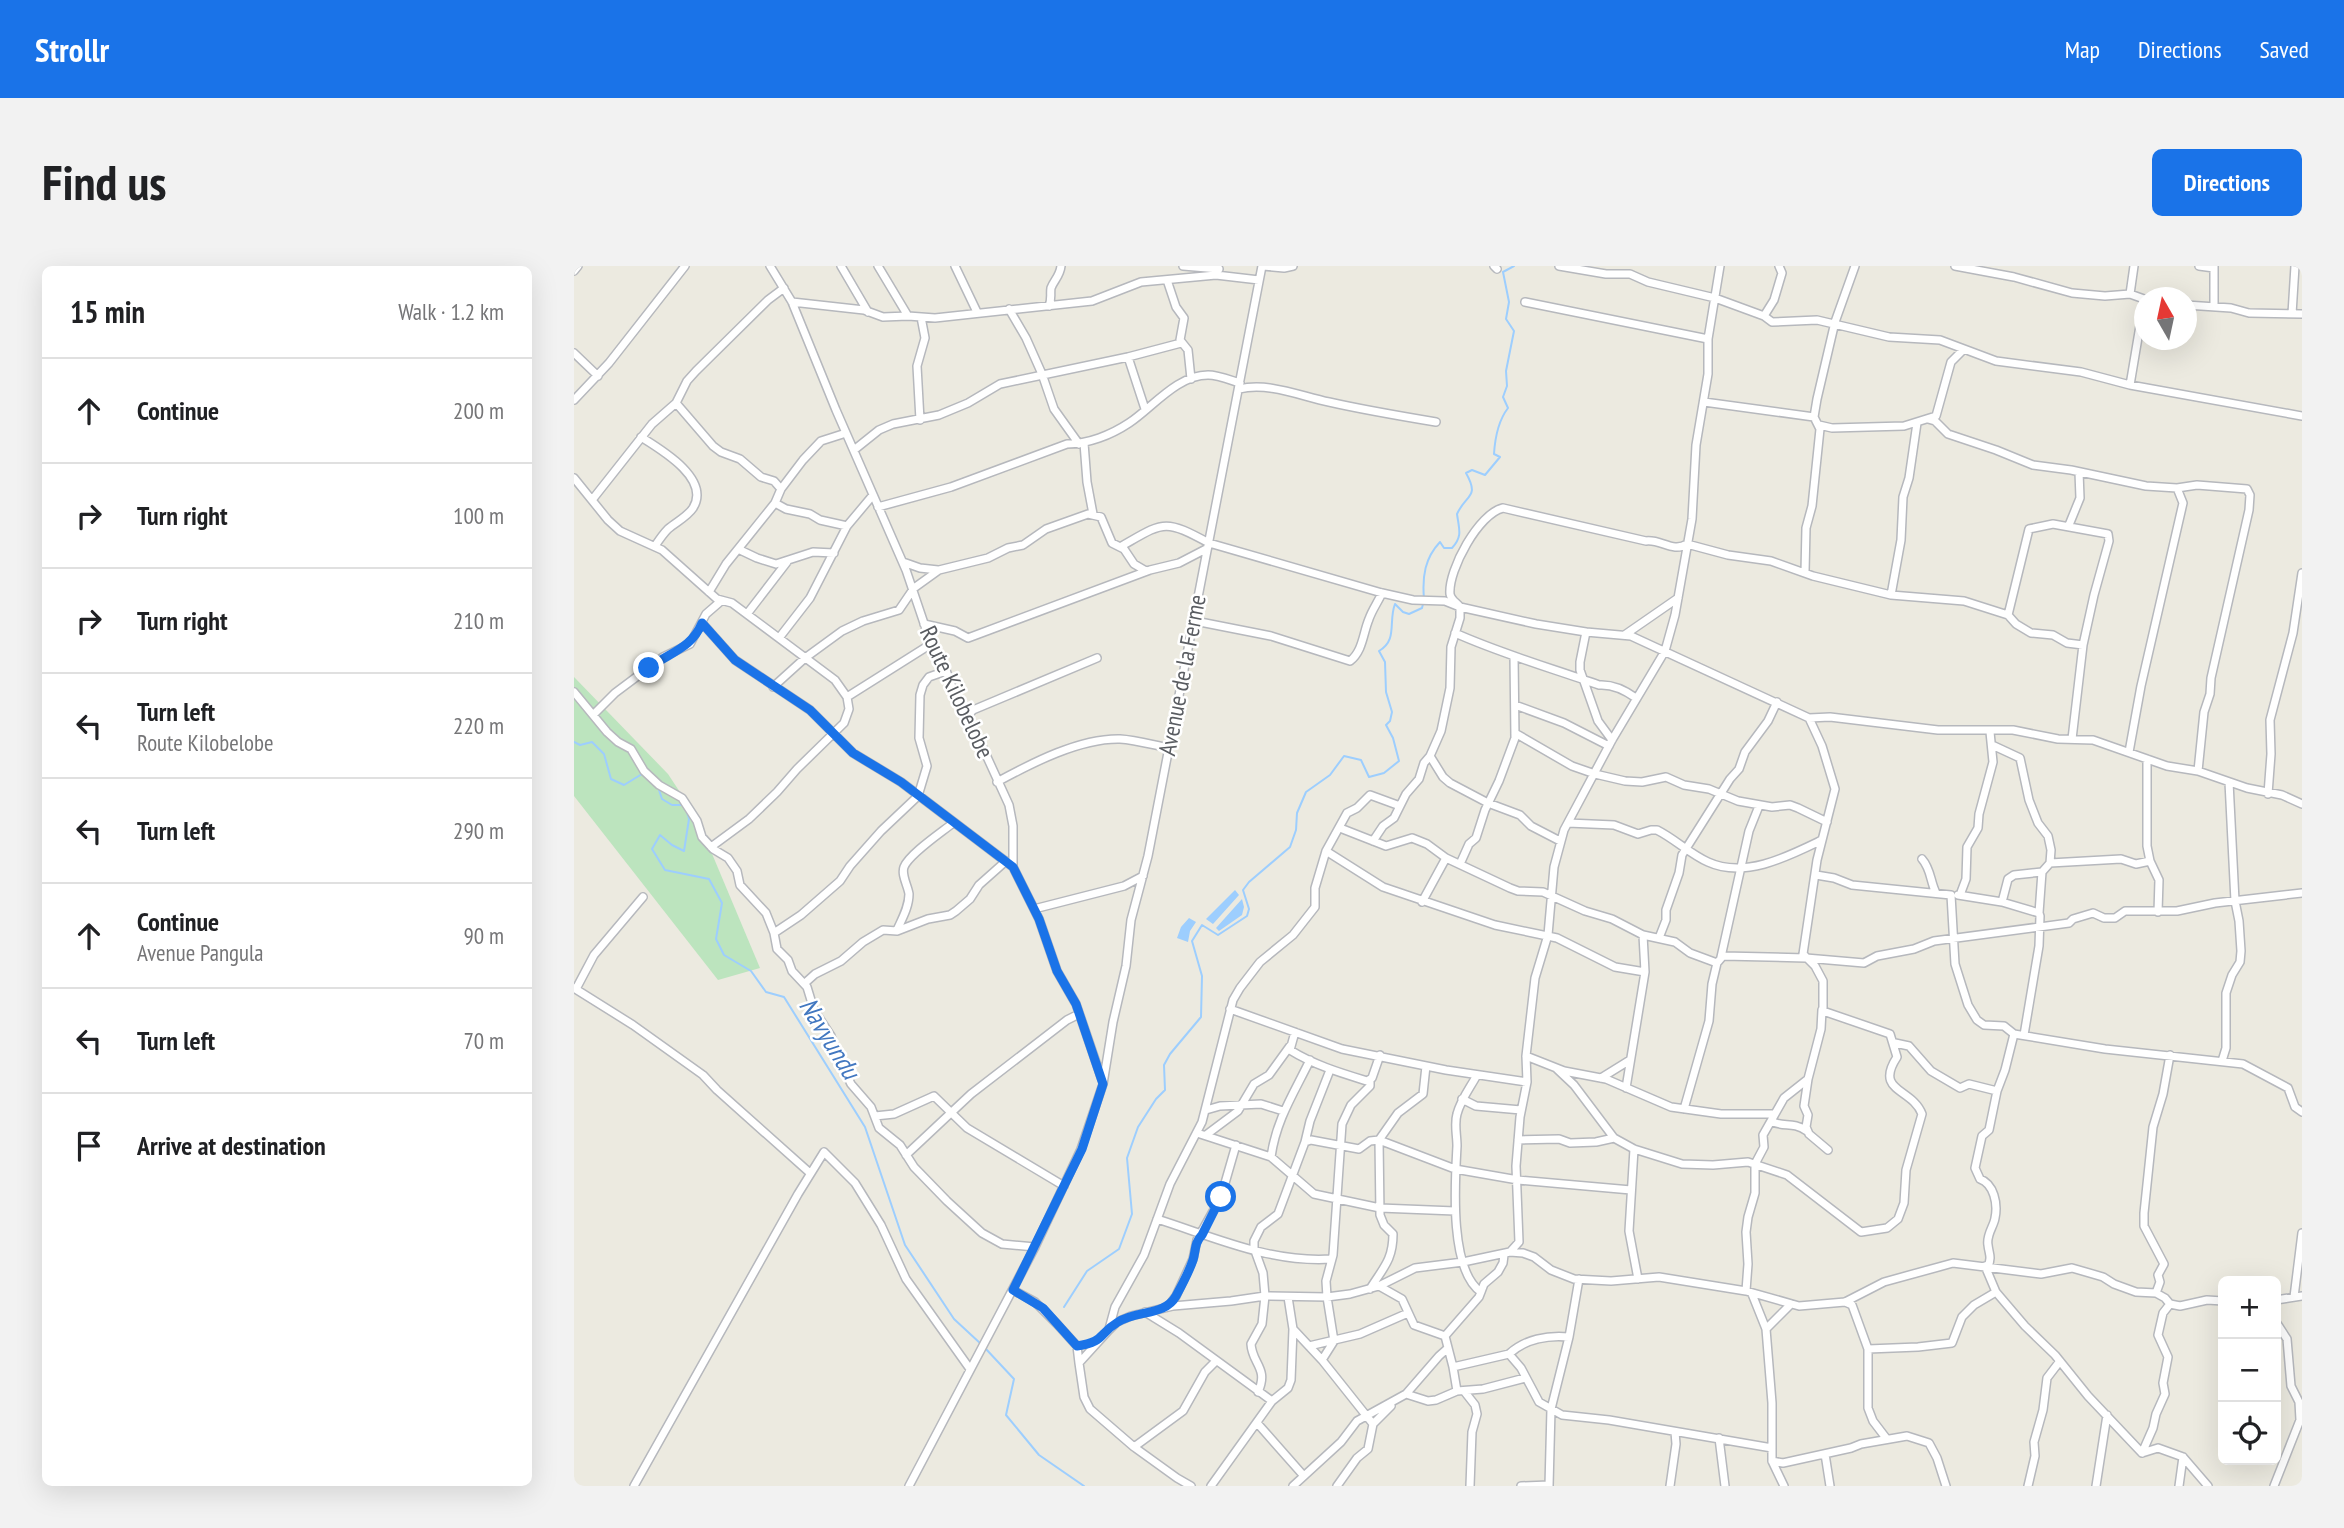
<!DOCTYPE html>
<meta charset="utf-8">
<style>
body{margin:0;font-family:"PT Sans Narrow",sans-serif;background:#f2f2f2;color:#202124}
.controls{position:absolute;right:21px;bottom:21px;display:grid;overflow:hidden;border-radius:10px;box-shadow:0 7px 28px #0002}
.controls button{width:63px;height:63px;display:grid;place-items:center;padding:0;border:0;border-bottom:2px solid #e0e0e0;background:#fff;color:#202124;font:35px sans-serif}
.compass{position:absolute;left:1560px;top:21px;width:63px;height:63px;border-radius:50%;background:#fff;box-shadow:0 7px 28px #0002;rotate:351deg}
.stop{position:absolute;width:21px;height:21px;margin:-16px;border:5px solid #1a73e8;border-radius:50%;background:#fff}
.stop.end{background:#1a73e8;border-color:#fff;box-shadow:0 2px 7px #0008}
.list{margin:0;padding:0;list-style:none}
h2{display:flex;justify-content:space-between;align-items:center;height:91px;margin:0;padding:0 28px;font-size:30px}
h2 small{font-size:23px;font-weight:400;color:#757577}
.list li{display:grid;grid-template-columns:46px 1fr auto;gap:21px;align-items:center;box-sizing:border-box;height:105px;padding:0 28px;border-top:2px solid #e0e0e0}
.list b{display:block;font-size:26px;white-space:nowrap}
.list p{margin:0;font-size:23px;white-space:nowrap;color:#757577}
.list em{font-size:23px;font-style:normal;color:#757577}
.icon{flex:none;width:38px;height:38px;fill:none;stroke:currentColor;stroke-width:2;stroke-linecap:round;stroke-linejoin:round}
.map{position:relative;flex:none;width:1728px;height:1220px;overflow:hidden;border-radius:10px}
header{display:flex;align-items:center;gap:42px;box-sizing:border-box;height:98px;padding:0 35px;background:#1a73e8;color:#fff}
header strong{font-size:33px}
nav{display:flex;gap:38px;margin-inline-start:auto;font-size:24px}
.intro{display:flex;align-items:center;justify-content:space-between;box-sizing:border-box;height:168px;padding:0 42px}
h1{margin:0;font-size:49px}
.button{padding:18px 32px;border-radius:10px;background:#1a73e8;color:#fff;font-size:24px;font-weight:700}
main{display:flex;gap:42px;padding:0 42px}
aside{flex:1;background:#fff;border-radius:10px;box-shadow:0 7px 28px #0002}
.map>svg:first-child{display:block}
.green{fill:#bce4be}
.water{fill:#9dcefe}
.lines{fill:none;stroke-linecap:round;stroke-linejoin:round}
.stream{stroke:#9dcefe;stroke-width:2}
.street-casing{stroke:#b6b8bd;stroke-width:10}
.street{stroke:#fff;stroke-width:7}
.route{stroke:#1a73e8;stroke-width:9}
.labels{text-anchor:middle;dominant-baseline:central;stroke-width:5;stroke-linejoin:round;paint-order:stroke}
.street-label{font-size:24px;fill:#595c61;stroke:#fff}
.water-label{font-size:26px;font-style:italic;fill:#4177c0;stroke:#fff}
</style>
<header>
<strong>Strollr</strong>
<nav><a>Map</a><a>Directions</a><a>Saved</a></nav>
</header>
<div class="intro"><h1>Find us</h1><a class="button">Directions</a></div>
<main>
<aside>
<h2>15 min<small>Walk · 1.2 km</small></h2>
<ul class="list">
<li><svg class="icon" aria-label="ahead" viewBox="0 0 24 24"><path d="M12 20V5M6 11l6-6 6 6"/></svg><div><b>Continue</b></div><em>200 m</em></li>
<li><svg class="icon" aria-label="right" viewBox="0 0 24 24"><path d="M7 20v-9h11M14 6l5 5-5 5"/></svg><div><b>Turn right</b></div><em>100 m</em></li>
<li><svg class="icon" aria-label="right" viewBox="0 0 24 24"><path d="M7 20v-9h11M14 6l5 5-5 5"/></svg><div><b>Turn right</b></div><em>210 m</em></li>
<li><svg class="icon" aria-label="left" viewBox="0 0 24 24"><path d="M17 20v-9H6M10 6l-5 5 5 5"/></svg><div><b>Turn left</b><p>Route Kilobelobe</p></div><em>220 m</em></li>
<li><svg class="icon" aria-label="left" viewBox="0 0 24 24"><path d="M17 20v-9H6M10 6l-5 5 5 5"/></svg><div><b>Turn left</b></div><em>290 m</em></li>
<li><svg class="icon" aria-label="ahead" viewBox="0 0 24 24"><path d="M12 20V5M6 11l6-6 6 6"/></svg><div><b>Continue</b><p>Avenue Pangula</p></div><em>90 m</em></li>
<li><svg class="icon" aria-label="left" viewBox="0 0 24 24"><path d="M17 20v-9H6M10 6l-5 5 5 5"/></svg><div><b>Turn left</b></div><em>70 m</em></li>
<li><svg class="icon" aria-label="arrive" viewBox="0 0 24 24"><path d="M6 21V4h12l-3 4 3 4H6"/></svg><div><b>Arrive at destination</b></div></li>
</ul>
</aside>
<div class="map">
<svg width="1728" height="1220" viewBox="0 0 1728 1220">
<rect width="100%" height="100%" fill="#eceae0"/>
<path class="green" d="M0 411 94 508 123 552 186 702 144 714 0 530Z"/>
<path class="water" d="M661 624 665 629 639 658 632 653Z
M668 633 670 641 668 649 645 665 642 662Z
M615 652 622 656 616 665 614 676 603 672 607 661Z"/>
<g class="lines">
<path class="stream" d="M850 333C848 310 851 292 866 276L870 282H878C889 270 885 263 883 248 892 228 906 232 892 207L898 204 911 209 926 191 920 188C921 172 924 155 934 142L929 131 933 120 932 105 940 65 932 53 935 36 929 6 940 0
M0 476 6 479 18 476 30 488 37 513 50 519 68 508
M85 524 88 533 98 539H109
M113 546 115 553 110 585 98 579 86 569 78 583 91 604 135 613 148 637 142 673 150 689 177 705 192 726 210 731 291 861 331 979 380 1053 407 1078
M490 1041 513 1005 545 983 558 948 553 892 564 861 582 833 591 824 590 799 596 788 627 751 628 710 618 675 628 659 644 669 673 650 675 643 669 624 675 616 716 581 722 564 723 547 732 526 756 509 770 490 787 494 795 511 810 507 825 495 819 472 812 459 816 455 818 446 812 426 811 396 805 385C824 374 814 356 821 338L829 346 835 348 848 342 849 338
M411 1082 440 1113 432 1149 465 1189 510 1220"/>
<g class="street-casing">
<path id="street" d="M196 0 218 36 262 144 332 304 357 378 369 396 383 435 403 469 435 539 439 560V601L465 653 483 705 502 738 528 814
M267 0 294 46
M304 0 334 50
M381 0 403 46
M609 0 645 3
M689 0 710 2 719 0
M920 0 923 3
M985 0 1032 8H1056L1074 16 1141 32 1190 50 1198 56 1243 54 1315 71 1366 74 1422 95 1507 106 1556 119 1728 150
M1381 0 1440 11 1498 27 1531 30 1556 28 1570 33
M1625 0 1640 2
M1640 0V41
M0 5 4 0
M593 14 602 41 610 52 606 74 614 84 617 113
M1556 28 1560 0
M218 36 290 44 309 51 334 50 361 52 518 35 567 16 642 9 685 14
M951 36 1134 73
M1612 39 1657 42 1675 47 1728 48
M475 40C478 33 476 28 477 22 480 14 486 10 487 0
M435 43 452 72 468 108 480 143 505 178
M1718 48 1721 0
M1190 50 1200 34 1208 7 1205 0
M0 87 24 110
M554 91 607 77
M1556 119 1570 36
M665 123C695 116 726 130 755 136 790 144 826 150 862 156
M0 134 35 97 111 0
M1130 136 1240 151
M102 137 139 180 147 186 166 193 187 211 200 215 207 223
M1354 153 1361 155 1374 168 1422 184 1459 199 1497 204 1572 220 1603 222 1623 219 1673 223 1676 229 1675 244 1637 412 1636 428 1630 446 1624 505
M346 154 343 100 351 72 347 51
M1245 159 1258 162 1330 160 1362 150 1377 96 1389 84
M67 171C88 184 137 213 119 242 113 251 102 256 94 263 89 268 85 274 81 280
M510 177 513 216 519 248
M280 184 305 164 319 158 365 149 394 137 426 118 554 91 571 143
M0 212 34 254 46 265 88 284 143 333 158 337 261 414 273 431 275 443 270 457 223 503 203 526 175 553 137 581
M18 234 78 158 102 137 113 115 122 105 194 34 210 22
M201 237 212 243 236 248 246 254 273 260
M304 241 377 221 493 178C514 178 537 169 555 157 578 142 603 109 634 109 644 109 656 114 666 117
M1495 259 1506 232 1505 206
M546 281C590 256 589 252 635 277L808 327 839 334 871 335 886 341 962 358 1012 366 1057 370 1235 452 1248 480 1261 523 1243 594 1229 688 1241 700 1249 715V745L1316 768 1323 791C1300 826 1338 822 1348 848L1332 904 1330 937 1324 953 1313 962 1287 966 1213 909 1174 896 1139 899 1108 898 1060 883 1040 872 1000 819 983 803
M164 283 183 292 202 298 239 286 260 287
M329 296 346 302 364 304
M1231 306 1232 262 1238 240 1246 163 1240 151 1243 133 1261 56 1281 0
M135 326 152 298 201 237 207 223 229 194 247 175 272 167
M1317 329 1327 274 1329 231 1335 212 1343 157
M173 348 213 296
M1434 349 1455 263 1479 258 1534 268 1535 275 1520 329 1509 379
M620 352 626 356 697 370 776 395C789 385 789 367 795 353 798 344 804 336 808 327
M128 357 161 394 236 444 279 487 327 516 439 601
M350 358 381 365 394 372 576 304 605 297 632 283
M1012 366 1006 396V404L1024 455 1038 474
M881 367C928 388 977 402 1025 419 1039 418 1051 424 1062 432
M1052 368 1104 332
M205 372 236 332 273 260 299 229
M199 421 231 392 268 365 289 355 325 344 340 322 365 304 414 292 434 282 449 279 472 263 514 248 527 251 538 277 550 283 560 298 572 305
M0 426 33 466 44 476 57 483 70 505 85 519 108 532 123 555 128 571 139 583 154 592 163 605 166 619 192 647 200 667 203 683 214 694 218 705 233 721 240 744 257 770 264 791 277 818 297 841 305 862 326 879 340 901 373 935 408 967 428 978 461 981
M273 431 357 378
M941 439 990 457 1035 480
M19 449 41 427 89 391 116 378 132 348 147 335
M392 452 399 444 523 392
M1235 452 1256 451 1364 464H1439L1484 473 1519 474 1593 500 1624 505 1673 522 1708 529 1728 538
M941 467 998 500 1021 508 1051 515 1068 516 1092 511 1110 519 1135 523 1164 535 1198 541 1216 539 1224 542 1253 556
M1418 479 1446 492 1455 534 1464 557 1474 570 1477 584 1476 597 1468 606 1465 647
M1555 486 1567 420 1609 237 1603 222
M1573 493V580L1576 595 1585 614 1584 646
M423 516C458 497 506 472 546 473 562 474 579 479 595 482
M1694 528 1697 488 1696 454 1719 367 1728 307
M994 557 1040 559 1064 568 1077 564H1083C1101 573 1116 588 1134 596 1171 613 1215 590 1248 574
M766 562 812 580 838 572 853 578 872 592 936 622 944 625 969 626 1011 645 1038 653 1069 669 1101 676 1116 687 1143 697 1149 690 1232 692 1290 697 1303 690 1340 683 1360 675 1495 657 1499 653 1519 647 1530 652H1541L1551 645H1603L1641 637 1728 627
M799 575 809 560 820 552 832 528 845 513 850 497 856 490
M986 575 957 560 946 549 914 537 876 517 869 511 856 490 867 465 876 422 877 381 886 352V341C882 336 877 334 876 328 874 304 905 247 929 242L1072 275C1087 273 1099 287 1113 278L1154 289 1197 295 1239 310 1317 329 1390 335 1434 349 1442 358 1457 367 1479 369 1493 377 1509 379 1498 473
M752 585 809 621 921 659 983 672 1041 701 1071 706
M1348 593C1357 603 1356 615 1362 627
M1476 597 1547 593 1562 598 1576 595
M886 598 895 578 902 572 911 544 925 515 941 472 940 390
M1242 609 1260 612 1278 619 1377 629 1381 698 1394 739 1403 754 1410 759 1430 760 1440 768 1431 804 1423 825 1415 864 1408 870 1401 902 1406 913C1420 918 1424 938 1421 952 1420 960 1412 969 1414 979 1415 988 1418 991 1414 1000
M1384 629 1428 636 1434 613 1440 609 1468 606
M1386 629 1392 613 1393 581 1404 562 1405 548 1419 496 1416 466
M848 636 872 592
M1428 636 1465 647 1466 650 1465 680 1450 769
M460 643 550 620 569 610
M323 664C328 653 335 641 335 628 334 620 327 609 330 601 335 588 368 566 379 557
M200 667 227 649 266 615 276 600 307 565 344 530 353 500 345 472 346 429 349 419 355 411 372 405
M1085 672 1092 654V644L1105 607 1108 589 1156 513 1165 503 1171 486 1194 455 1203 436
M1147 691 1175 565 1185 540
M231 717 241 708 267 695 289 676 309 664 323 665 354 653 376 649 382 645 396 633 405 619 432 595
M0 722 59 759 129 809 143 824 236 907
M2 723 20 689 69 631
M656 743 768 783 872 804 953 816
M721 766 716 784C740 799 767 807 793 815L798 812 806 789
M1440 768 1531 783 1669 798 1714 822 1721 841 1728 846
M1321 777 1335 780 1357 805 1386 822 1395 818 1423 825
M952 790 990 805 1032 813 1097 841 1147 848H1200
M1648 795 1652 782V727L1658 709 1666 696 1667 685 1665 655 1661 635 1655 516
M903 809C896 822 887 833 883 848 880 858 883 869 883 880 881 916 875 1004 907 1026
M1027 812 1056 794
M1234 813 1230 840 1234 849 1232 861 1235 868 1254 884
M1052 822 1071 706 1069 669
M888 833 902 840 947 844
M1110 843 1135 755 1138 718 1143 697
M632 844 646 840 687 838 709 845
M301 850 320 848 360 830 393 862 490 920
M1197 855C1210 862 1218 855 1233 865
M623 867 697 891 740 928 806 942 881 945
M632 869 664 845 680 818 695 809 716 780
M944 874 985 873 996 877 1022 876 1040 872
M731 876 736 855 756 804
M1060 883 1055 965 1064 1013
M332 889 397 828 493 754 505 748
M697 891C702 854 720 827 736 794
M583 953C640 971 696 997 757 993
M936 986 945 976 942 900 946 851 953 816 952 790 961 712 974 669 980 601 990 564 1038 474 1091 385 1101 349 1118 253 1122 179 1134 108V73L1146 0
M1411 1000 1422 1026 1451 1060 1481 1089 1514 1130 1568 1187 1584 1182 1609 1191 1634 1220
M805 1020 828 1033 840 1059 871 1070 879 1101 935 1088 947 1102 965 1136 988 1149 1035 1154 1198 1182
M796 1023C809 1002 819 994 819 968L810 959 806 949 805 874 824 847 849 828 852 800
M439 1024 461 1036 483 1058 503 1080 505 1097
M1172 1025 1174 998 1172 966 1174 951 1181 927V898L1190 881 1189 869 1210 832 1234 813 1247 763 1248 744
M1582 1027 1586 1016 1584 1009 1590 998 1570 960V947L1579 861 1589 828 1596 789
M1178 1028 1192 1063 1198 1137V1195L1210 1220
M714 1031 719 1063 748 1094 799 1158
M1720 1031 1728 967
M1702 1034 1728 1030
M1271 1036 1278 1039 1294 1083V1142L1299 1155 1312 1172
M594 1041 602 1030 619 993 623 974 647 931 662 879
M571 1046 605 1067 698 1135
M535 1063 541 1041 570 989 596 918 628 856 659 734 666 722 686 696 719 669 741 641V622L752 585 773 547 783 542 796 529 826 540
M1192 1063 1217 1038
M871 1070 905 1031 910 1018 924 1006 929 997 930 989
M735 1080 786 1068 834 1047
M1294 1083 1344 1081 1378 1077 1388 1051 1400 1039 1422 1026
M935 1088C951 1073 974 1069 995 1071
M748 1094 760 1075 753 1031 752 1015 759 989 768 858 777 839 796 820V814
M879 1101 883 1125
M890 1125 901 1139 903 1148 898 1166 896 1220
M684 1126C695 1102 678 1098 677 1078L688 1058 691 1030 689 1007 680 982V975L687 961 704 948 731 876 737 874 785 883 796 875 805 874 881 903 944 914 1057 924
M832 1128 854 1135 862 1134 883 1125 909 1123 951 1112
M684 1158 729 1209
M1145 1172 1151 1220
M560 1181 609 1145 631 1106 642 1095
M1568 1187 1579 1162 1582 1148 1591 1128 1589 1117 1594 1091 1584 1069 1589 1047 1596 1038
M1251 1188 1256 1220
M1198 1195 1209 1197 1277 1182 1287 1178 1333 1170 1355 1177 1363 1192 1372 1220
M60 1220 224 928 250 886 281 917 307 959 332 1013 396 1103
M335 1220 461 981 507 883 529 818 539 756 552 700 557 654 574 590 688 0
M617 1220 603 1212 560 1181 516 1143 510 1131 505 1097 535 1064 543 1056 557 1050 599 1040 657 1035 691 1030 753 1031 776 1028 805 1020 841 1002 889 996 936 986 949 987 960 991 977 1004 1000 1013 1037 1015 1085 1011 1172 1025 1225 1040 1271 1036 1310 1016 1379 997 1467 1008 1498 1002 1529 1011 1540 1018 1562 1026 1582 1027 1591 1032 1596 1038 1606 1040 1633 1034 1649 1035
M637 1220 698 1135 714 1122 717 1114 719 1063
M719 1220 767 1176 783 1155 832 1128 865 1090 874 1082
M763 1220 783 1192 794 1183 799 1158 817 1140
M947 1220 975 1219
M975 1220 977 1143 995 1071 1005 1013
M1096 1220 1102 1178 1101 1166
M1454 1220 1461 1190 1460 1176 1469 1144 1473 1112 1486 1095
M1522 1220 1533 1149
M1605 1220 1609 1191
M1700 1220 1726 1154 1725 1136 1717 1120 1713 1073 1702 1056"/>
</g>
<use href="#street" class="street"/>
</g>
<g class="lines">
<path class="route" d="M75 402C96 386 117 383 128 357L161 394 236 444 279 487 327 516 439 601 465 653 483 705 502 738 529 818 508 883 439 1024 469 1042 503 1080C531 1076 524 1068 544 1056 563 1044 591 1050 602 1030 608 1019 615 1006 619 994 622 985 620 977 628 969L647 931"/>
</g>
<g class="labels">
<g class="street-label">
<text transform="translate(608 409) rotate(-79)">Avenue de la Ferme</text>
<text transform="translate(383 426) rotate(65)">Route Kilobelobe</text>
</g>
<g class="water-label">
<text transform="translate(256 772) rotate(58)">Navyundu</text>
</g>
</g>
</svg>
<div class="controls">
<button>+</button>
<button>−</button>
<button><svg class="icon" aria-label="locate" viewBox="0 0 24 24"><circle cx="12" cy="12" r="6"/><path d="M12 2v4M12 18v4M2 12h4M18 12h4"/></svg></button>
</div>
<svg class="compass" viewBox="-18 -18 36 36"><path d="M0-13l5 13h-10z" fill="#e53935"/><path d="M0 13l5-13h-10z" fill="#757577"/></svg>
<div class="stop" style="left:647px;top:931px"></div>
<div class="stop end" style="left:75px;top:402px"></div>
</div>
</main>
